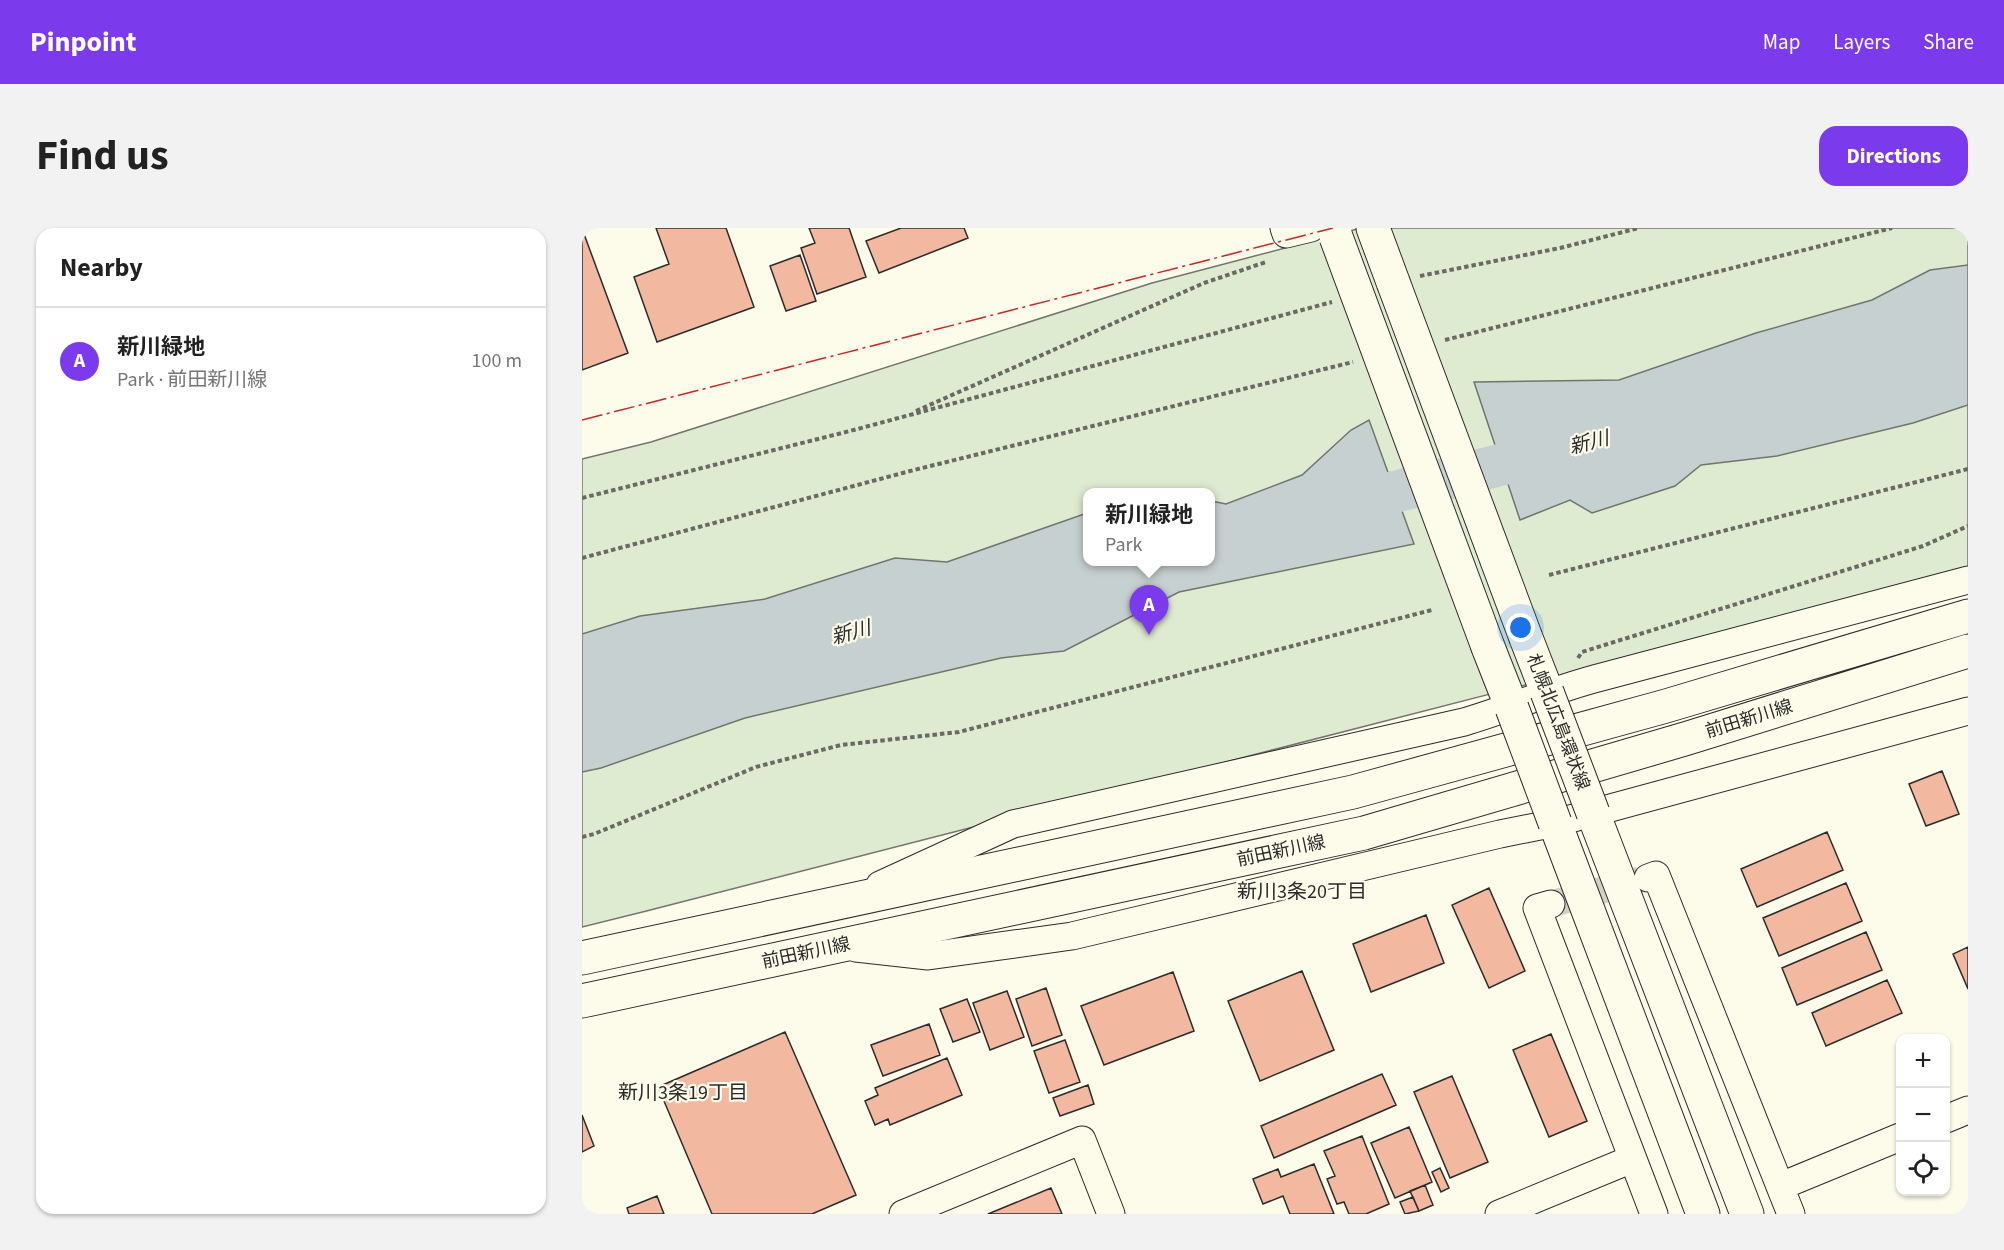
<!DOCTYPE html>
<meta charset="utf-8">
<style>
body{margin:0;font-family:"Source Sans 3","Noto Sans JP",sans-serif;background:#f2f2f2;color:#222}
.controls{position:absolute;right:18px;bottom:18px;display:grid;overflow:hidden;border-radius:12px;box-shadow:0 2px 4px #0004}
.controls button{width:54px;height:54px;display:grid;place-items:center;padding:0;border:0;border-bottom:2px solid #e0e0e0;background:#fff;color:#222;font:30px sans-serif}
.you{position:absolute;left:939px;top:400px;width:21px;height:21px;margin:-15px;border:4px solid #fff;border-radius:50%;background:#1a73e8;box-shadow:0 0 0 9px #1a73e833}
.badge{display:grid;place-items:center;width:39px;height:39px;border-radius:50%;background:#7c3aed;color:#fff;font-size:20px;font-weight:700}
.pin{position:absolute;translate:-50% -50px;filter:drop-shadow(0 2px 3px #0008)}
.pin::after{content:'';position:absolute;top:32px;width:21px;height:18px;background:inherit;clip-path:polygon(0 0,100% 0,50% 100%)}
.popup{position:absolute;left:501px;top:260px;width:132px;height:78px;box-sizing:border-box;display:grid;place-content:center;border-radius:12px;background:#fff;filter:drop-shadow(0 2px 4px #0005);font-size:20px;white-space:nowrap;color:#767676}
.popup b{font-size:22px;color:#222}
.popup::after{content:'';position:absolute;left:50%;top:100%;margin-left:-12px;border:12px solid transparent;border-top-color:#fff}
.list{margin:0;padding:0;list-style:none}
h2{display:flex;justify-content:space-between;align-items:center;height:78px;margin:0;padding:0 24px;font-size:26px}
h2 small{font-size:20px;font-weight:400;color:#767676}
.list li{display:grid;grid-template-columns:39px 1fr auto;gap:18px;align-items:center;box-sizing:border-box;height:108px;padding:0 24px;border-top:2px solid #e0e0e0}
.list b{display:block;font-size:22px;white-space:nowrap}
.list p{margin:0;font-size:20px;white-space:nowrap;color:#767676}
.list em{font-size:20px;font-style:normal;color:#767676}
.icon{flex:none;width:33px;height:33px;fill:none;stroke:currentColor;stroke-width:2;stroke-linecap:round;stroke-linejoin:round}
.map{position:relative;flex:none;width:1386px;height:986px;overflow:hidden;border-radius:18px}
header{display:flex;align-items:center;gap:36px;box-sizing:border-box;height:84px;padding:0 30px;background:#7c3aed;color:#fff}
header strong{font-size:28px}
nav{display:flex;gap:33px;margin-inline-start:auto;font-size:21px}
.intro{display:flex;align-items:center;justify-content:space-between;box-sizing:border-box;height:144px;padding:0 36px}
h1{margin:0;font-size:42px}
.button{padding:15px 27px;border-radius:18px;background:#7c3aed;color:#fff;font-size:21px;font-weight:700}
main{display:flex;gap:36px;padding:0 36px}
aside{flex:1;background:#fff;border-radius:18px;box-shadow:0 2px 4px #0004}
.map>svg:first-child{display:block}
.green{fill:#deebd1;stroke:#74746e;stroke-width:1.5;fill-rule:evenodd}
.water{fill:#c7d0d0;stroke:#74746e;stroke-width:1.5}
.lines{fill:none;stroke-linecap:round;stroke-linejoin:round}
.river{stroke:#c7d0d0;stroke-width:42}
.building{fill:#f2b8a0;stroke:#2b2b2b;stroke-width:1.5}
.minor-tunnel{stroke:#d3d1c4;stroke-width:27;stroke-dasharray:27 14;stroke-linecap:butt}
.minor-casing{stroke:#2b2b2b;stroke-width:29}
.major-casing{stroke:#2b2b2b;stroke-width:35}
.path{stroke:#6a6964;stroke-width:4;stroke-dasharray:4.5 3;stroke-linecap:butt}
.minor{stroke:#fdfbea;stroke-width:27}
.major{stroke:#fdfbea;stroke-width:33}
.major-bridge-casing{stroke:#2b2b2b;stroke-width:35;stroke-linecap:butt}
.major-bridge{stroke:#fdfbea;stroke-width:33}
.power{stroke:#c62828;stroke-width:1.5;stroke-dasharray:21 4.5 3 4.5;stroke-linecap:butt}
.labels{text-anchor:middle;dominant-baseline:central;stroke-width:4.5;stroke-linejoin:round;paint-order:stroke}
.street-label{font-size:18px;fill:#2b2b2b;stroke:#fdfbea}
.water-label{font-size:20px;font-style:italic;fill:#2b2b2b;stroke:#fdfbea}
.neighbourhood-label{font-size:20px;fill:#2b2b2b;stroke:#fdfbea}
</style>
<header>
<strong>Pinpoint</strong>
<nav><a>Map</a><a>Layers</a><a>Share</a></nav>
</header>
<div class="intro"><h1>Find us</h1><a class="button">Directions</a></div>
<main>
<aside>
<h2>Nearby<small></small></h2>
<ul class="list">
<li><span class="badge">A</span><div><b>新川緑地</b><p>Park · 前田新川線</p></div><em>100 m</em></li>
</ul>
</aside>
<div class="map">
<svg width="1386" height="986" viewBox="0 0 1386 986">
<rect width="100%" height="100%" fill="#fdfbea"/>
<path class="green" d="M779 0H1386V342C924 461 463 584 0 699V231L69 214 570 55ZM506 264H628V334H506Z"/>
<path class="water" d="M1386 37V177L1331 195 1195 228 1119 237 1093 258 1010 285 988 272 938 292 892 154 1037 152 1174 105 1290 72 1348 42Z
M787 192 832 316 597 364 482 423 419 430 163 490 19 540 0 544V406L58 388 183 371 313 330 365 334 505 285 506 334H628L629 273 644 276 720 247 769 202Z"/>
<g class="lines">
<path class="river" d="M758 278 976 222"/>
</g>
<path class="building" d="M74 0H144L172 79 75 114 52 49 87 36Z
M227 0H267L284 49 235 66 219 20 233 15Z
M319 0H382L386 10 297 45 284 13Z
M2 6 46 125 0 142V7Z
M218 27 234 73 204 83 188 38Z
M1360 543 1377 586 1344 598 1327 556Z
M1245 604 1261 642 1175 679 1159 641Z
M1264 655 1280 693 1197 728 1181 690Z
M907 660 943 743 907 760 870 677Z
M844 687 862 735 789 764 771 716Z
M1284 704 1300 742 1215 777 1200 740Z
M1386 719V761L1371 726Z
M720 743 752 822 678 853 646 773Z
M591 744 612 803 522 837 499 778Z
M1305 752 1320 785 1244 818 1230 785Z
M464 760 480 807 450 818 434 771Z
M425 763 442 809 408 822 391 775Z
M385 771 398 804 371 814 358 781Z
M347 796 358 827 301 848 289 817Z
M203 804 274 967 230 986H130L76 859Z
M969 806 1005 893 967 909 931 822Z
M483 812 498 854 467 865 452 823Z
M365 830 380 867 308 897 306 891 293 897 283 873 296 867 293 860Z
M800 846 814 877 692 930 679 898Z
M870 848 906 934 868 950 832 864Z
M506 857 512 876 478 888 471 870Z
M0 887 12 918 0 924Z
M827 899 850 954 813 970 789 915Z
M780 908 807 976 784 986H767L762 974 755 976 745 951 753 948 742 923Z
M732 936 752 986H708L701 968 681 976 671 951 696 941 699 949Z
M858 940 867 960 859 964 850 944Z
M843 957 851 977 837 983 828 963Z
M469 960 480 986H406Z
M75 968 82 986H47L45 980Z
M831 969 837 983 823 986 818 974Z"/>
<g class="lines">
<path class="minor-tunnel" d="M969 676 1058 652"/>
<g class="minor-casing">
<path id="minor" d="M702 0 704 6 729 0
M1066 650 1074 647 1209 986
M298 657 431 596 882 494C926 481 968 463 1012 451L1386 352
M969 676 955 680 1072 986
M274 720 346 728 490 708 918 606 973 595 1386 483
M1364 891 1386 882
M1199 958 1318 909
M321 986 500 912 529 986
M917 986 1050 931"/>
</g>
<g class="major-casing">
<path id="major" d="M791 0 811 54
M944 410 965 464
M906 419 930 480
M1011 585 1165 986
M973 595 1121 986
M0 730 771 564 1084 478 1386 388
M0 773 782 605 1106 510 1386 423"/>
</g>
<path class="path" d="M838 48 978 20 1057 0
M863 112 1310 0
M334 183 622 55 684 34
M0 270 268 203 750 74
M0 330 332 242 771 134
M967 347 1386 241
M996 430 1000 424 1341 318 1386 298
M0 609 12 606 174 539 259 517 377 504 850 382"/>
<use href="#minor" class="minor"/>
<use href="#major" class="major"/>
<g class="major-bridge-casing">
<path id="major-bridge" d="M754 9 906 419
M811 54 944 410
M965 464 1011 585
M930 480 973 595"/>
</g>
<use href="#major-bridge" class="major-bridge"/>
<path class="power" d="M0 192 751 0"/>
</g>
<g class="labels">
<g class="street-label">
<text transform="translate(1167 491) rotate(-17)">前田新川線</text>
<text transform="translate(976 494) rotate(69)">札幌北広島環状線</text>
<text transform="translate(699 623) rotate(-12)">前田新川線</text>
<text transform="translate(224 725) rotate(-12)">前田新川線</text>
</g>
<g class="water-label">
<text transform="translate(1007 215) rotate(-14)">新川</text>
<text transform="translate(269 405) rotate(-15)">新川</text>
</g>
<g class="neighbourhood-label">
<text x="720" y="664">新川3条20丁目</text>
<text x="101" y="865">新川3条19丁目</text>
</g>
</g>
</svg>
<div class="controls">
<button>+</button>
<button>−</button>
<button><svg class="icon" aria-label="locate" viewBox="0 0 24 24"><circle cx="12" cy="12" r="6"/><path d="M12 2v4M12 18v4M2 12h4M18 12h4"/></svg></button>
</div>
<div class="you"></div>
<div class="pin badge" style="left:567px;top:407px">A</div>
<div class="popup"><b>新川緑地</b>Park</div>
</div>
</main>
